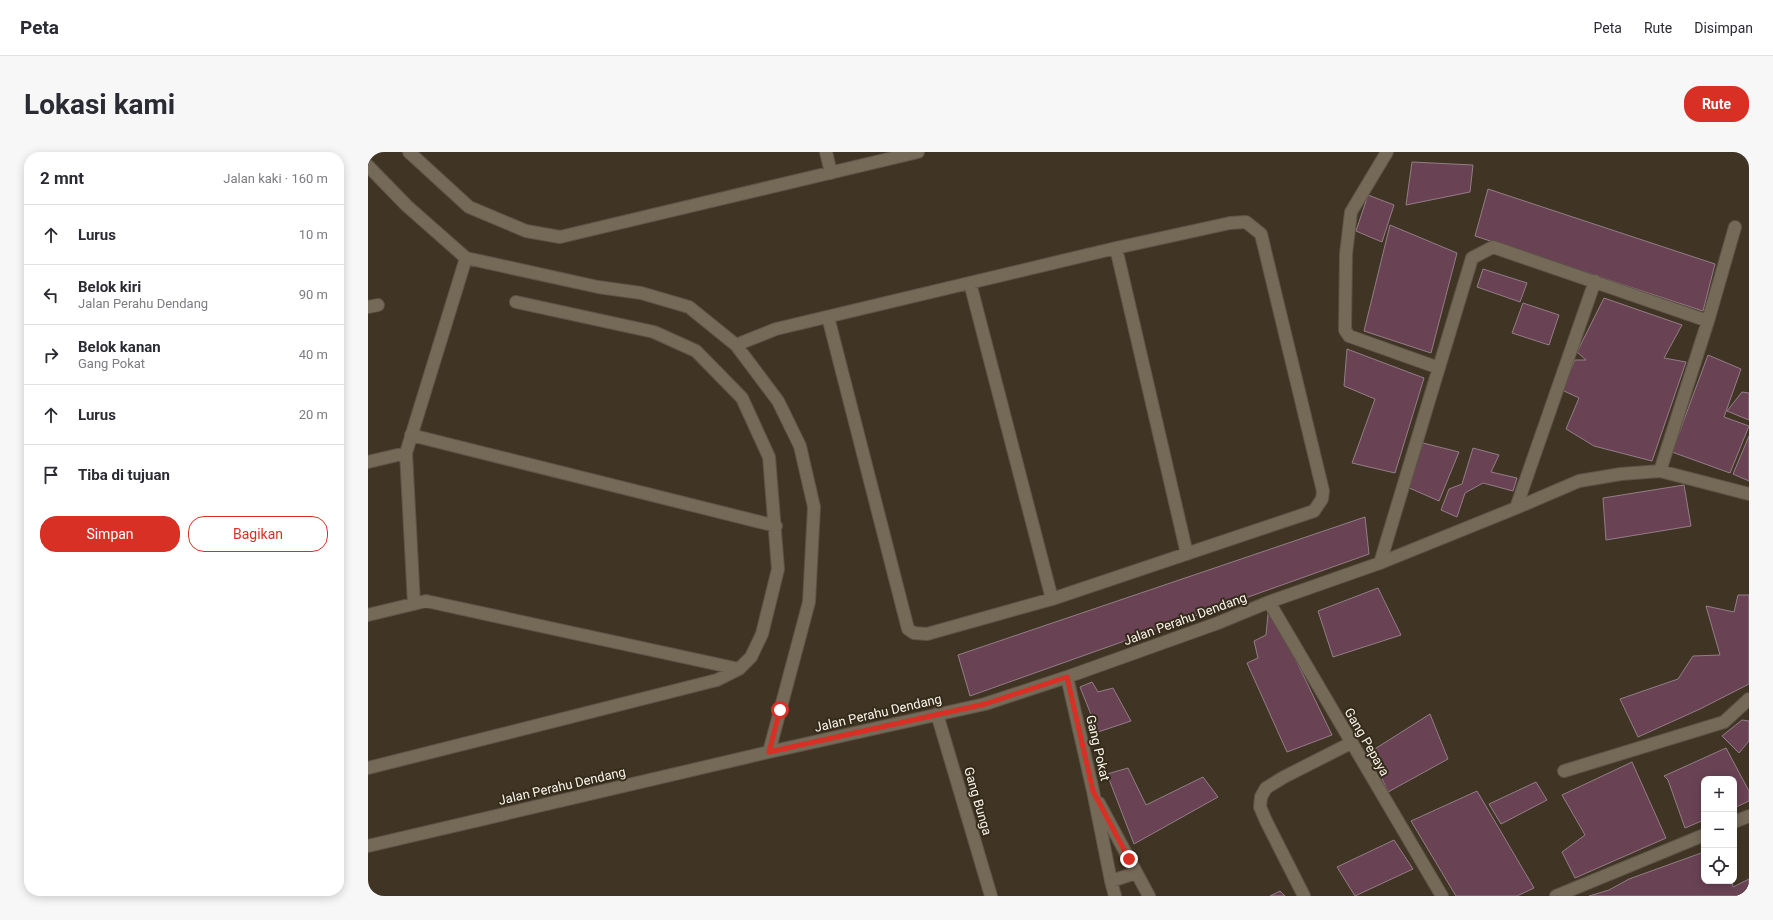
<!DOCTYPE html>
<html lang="id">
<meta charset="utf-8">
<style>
body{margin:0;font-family:Roboto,sans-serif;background:#f7f7f7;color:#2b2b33}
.controls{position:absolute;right:12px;bottom:12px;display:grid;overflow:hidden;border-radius:8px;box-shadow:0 2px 10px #0003}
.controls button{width:36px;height:36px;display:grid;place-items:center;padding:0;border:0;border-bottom:1px solid #e1e1e2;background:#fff;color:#2b2b33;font:20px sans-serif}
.stop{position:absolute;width:12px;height:12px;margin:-9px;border:3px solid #d93025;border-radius:50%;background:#fff}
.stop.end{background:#d93025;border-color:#fff;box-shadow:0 1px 4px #0008}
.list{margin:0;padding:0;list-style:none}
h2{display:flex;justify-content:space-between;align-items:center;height:52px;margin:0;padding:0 16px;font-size:17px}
h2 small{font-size:13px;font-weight:400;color:#7c7c81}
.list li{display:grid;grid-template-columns:26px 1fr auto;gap:12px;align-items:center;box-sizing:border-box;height:60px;padding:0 16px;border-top:1px solid #e1e1e2}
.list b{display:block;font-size:15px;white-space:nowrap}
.list p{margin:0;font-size:13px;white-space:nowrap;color:#7c7c81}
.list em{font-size:13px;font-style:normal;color:#7c7c81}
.actions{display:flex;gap:8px;padding:12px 16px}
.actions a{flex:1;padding:9px 0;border:1px solid #d93025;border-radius:16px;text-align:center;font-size:14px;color:#d93025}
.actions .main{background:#d93025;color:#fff}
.icon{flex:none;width:22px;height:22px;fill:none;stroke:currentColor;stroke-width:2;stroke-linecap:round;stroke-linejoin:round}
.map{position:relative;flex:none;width:1381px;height:744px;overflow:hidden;border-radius:16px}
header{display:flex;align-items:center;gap:24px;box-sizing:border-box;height:56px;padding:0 20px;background:#fff;border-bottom:1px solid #e1e1e2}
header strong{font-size:19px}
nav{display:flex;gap:22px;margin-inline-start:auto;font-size:14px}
.intro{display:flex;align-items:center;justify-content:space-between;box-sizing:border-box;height:96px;padding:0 24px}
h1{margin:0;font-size:28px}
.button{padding:10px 18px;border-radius:16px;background:#d93025;color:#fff;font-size:14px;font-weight:700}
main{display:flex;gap:24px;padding:0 24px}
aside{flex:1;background:#fff;border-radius:16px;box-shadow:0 2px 10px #0003}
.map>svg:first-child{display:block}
.building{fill:#694354;stroke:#937d86}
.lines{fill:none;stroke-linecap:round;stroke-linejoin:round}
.street-casing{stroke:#5d5446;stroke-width:14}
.street{stroke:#756958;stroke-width:12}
.route{stroke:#d93025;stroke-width:5}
.labels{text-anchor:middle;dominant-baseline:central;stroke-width:4;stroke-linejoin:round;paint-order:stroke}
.street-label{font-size:13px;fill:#faf3ea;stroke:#352b1b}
</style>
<header>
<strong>Peta</strong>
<nav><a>Peta</a><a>Rute</a><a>Disimpan</a></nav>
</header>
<div class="intro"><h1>Lokasi kami</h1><a class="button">Rute</a></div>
<main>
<aside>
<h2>2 mnt<small>Jalan kaki · 160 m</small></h2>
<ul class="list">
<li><svg class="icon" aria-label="ahead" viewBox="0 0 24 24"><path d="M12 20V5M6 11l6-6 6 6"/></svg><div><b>Lurus</b></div><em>10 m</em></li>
<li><svg class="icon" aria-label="left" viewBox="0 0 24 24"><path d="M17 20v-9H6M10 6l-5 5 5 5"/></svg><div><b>Belok kiri</b><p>Jalan Perahu Dendang</p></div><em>90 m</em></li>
<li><svg class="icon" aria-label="right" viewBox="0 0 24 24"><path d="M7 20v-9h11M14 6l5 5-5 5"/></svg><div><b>Belok kanan</b><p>Gang Pokat</p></div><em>40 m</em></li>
<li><svg class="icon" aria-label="ahead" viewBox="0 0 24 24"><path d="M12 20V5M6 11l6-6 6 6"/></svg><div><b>Lurus</b></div><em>20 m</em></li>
<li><svg class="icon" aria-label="arrive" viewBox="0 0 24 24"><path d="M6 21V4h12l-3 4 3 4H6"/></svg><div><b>Tiba di tujuan</b></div></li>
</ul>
<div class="actions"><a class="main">Simpan</a><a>Bagikan</a></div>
</aside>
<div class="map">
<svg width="1381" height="744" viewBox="0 0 1381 744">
<rect width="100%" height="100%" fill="#403525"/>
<path class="building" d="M1044 10 1105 13 1102 40 1038 53Z
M1120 37 1347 112 1335 159 1107 84Z
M1000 43 1026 53 1014 90 988 79Z
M1022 73 1089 101 1063 201 996 179Z
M1115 117 1159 131 1152 150 1109 135Z
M1236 146 1314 173 1296 206 1318 210 1284 309 1226 294 1198 277 1211 246 1194 238 1207 208H1218L1209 200Z
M1155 151 1191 163 1181 193 1144 181Z
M979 197 1056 226 1027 321 984 311 1007 247 976 234Z
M1340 203 1373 217 1356 265 1381 274 1362 321 1304 300Z
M1374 240 1381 241V268L1359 259Z
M1381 284V329L1365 322Z
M1055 291 1091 300 1071 349 1039 335Z
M1105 296 1131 303 1123 320 1149 326 1145 339 1115 331 1097 341 1089 365 1073 358 1081 337 1094 332Z
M1316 333 1323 374 1238 388 1235 346Z
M997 365 1001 402 602 544 590 503Z
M1010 436 1033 483 965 505 950 459Z
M1370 443H1381V532L1332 557 1270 585 1252 547 1310 527 1325 504 1352 503 1338 454 1366 460Z
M901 452 964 583 919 600 879 511 890 506 886 489 898 483Z
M724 530 730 540 745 536 763 569 730 580 712 535Z
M1062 562 1080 607 1020 640 1002 600Z
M1374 568 1381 569V589L1371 601 1354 584Z
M1358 596 1381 639V649L1366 656V627H1336V668L1317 676 1300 628 1296 624Z
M1264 610 1298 686 1207 726 1194 700 1217 683 1194 643Z
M760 616 778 653 835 625 850 645 766 692 739 622Z
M1168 630 1179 648 1133 672 1121 652Z
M1109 639 1166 736 1149 744H1088L1043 669Z
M1026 688 1045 717 987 744 969 715Z
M1336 700V729H1364L1365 735 1381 727V744H1221L1241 738 1261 727Z
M912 739 917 744H902Z"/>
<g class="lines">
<g class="street-casing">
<path id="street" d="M41 0 101 55 158 79 192 85 550 0
M458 0 463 21
M1019 0 983 60 978 102 977 178 981 184 1071 216
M0 14 39 54 98 106 230 135 273 141 321 155 368 193 410 249 432 294 446 355 441 450 401 600
M748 96 819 402
M602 131 684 447
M0 155 10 153
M368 193 408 177 748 96 862 71 878 70 893 82 955 339 954 347 946 359 684 447 559 482 546 481 540 477 460 165
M43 283 408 374
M0 310 38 301
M1292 319 1340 169 1367 75
M1148 356 1227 129
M1012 411 1104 106 1125 95 1340 169
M901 450 1074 744
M46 452 38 301 98 106
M0 463 58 449 371 517
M699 525 725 639 743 729 747 744
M569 562 623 744
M0 616 349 528 371 517 383 505 394 482 410 417 401 305 374 246 328 199 286 180 148 150
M1196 619 1356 570 1381 547
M731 651 781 744
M1366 670 1381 664
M0 694 401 600 617 552 699 525 850 471 901 450 1012 411 1148 356 1211 329 1253 322 1292 319 1381 342
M743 729 768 721
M936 744 898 669 892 655 893 645 898 636 916 625 983 591
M1188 744 1336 683"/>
</g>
<use href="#street" class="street"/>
</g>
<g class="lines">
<path class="route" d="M412 558 401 600 617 552 699 525 725 639 761 707"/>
</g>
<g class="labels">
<g class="street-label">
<text transform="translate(817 467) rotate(-20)">Jalan Perahu Dendang</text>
<text transform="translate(510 561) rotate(-13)">Jalan Perahu Dendang</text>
<text transform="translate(999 590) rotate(60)">Gang Pepaya</text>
<text transform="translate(730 596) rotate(77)">Gang Pokat</text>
<text transform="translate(194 634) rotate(-13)">Jalan Perahu Dendang</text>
<text transform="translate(610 649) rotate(74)">Gang Bunga</text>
</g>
</g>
</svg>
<div class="controls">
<button>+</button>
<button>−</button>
<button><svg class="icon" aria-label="locate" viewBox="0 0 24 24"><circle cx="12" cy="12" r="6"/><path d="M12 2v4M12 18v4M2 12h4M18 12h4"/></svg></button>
</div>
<div class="stop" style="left:412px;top:558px"></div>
<div class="stop end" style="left:761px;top:707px"></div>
</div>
</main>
